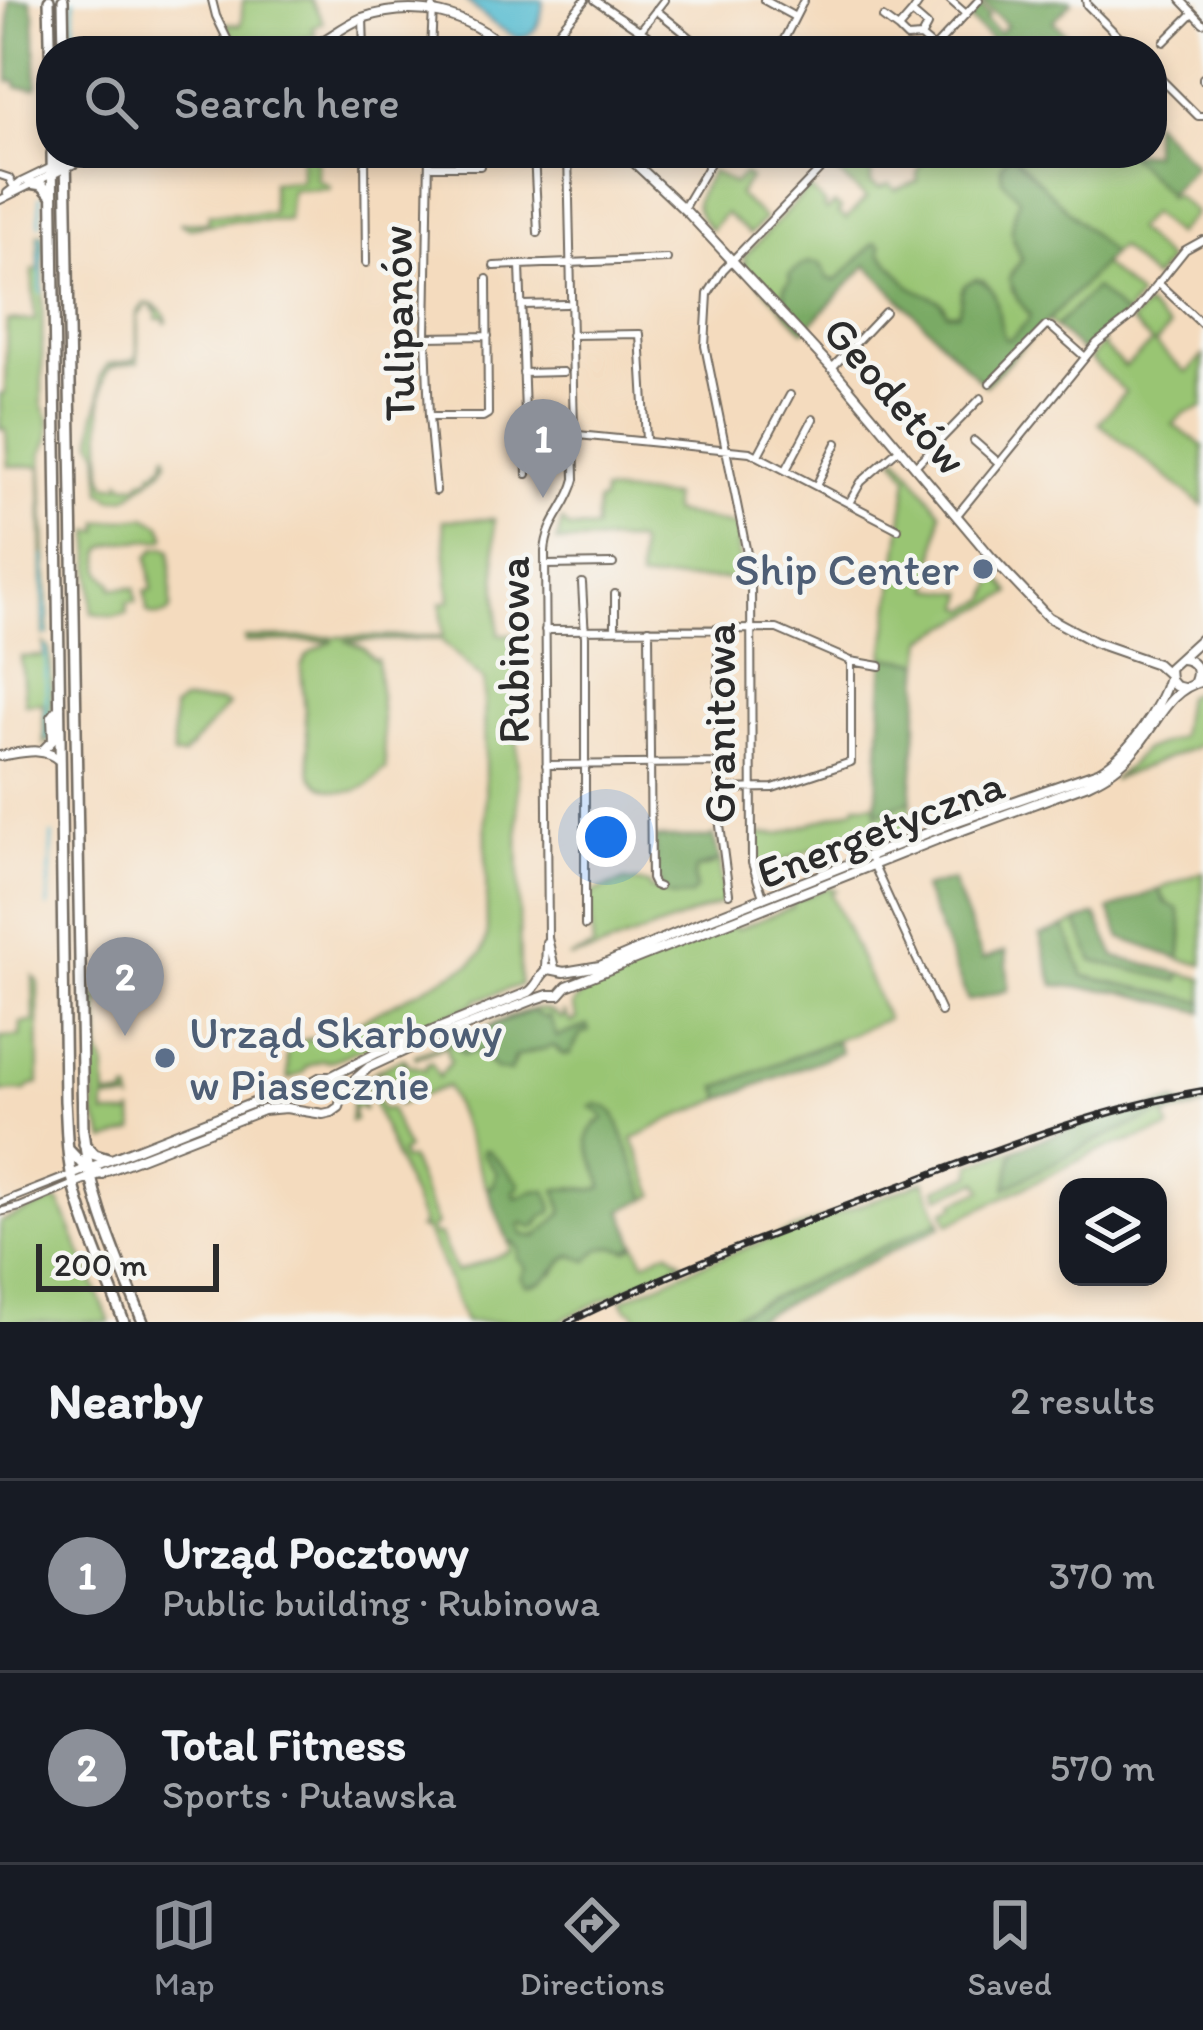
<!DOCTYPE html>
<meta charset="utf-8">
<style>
body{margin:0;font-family:Itim,sans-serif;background:#20242c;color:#f1f3f6}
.controls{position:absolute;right:36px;bottom:36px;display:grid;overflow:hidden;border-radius:24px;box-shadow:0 6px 18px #0003}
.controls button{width:108px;height:108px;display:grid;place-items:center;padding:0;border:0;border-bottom:3px solid #363941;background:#171b24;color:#f1f3f6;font:60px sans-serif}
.scale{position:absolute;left:36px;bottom:30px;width:183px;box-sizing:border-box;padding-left:12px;border:6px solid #2b2b2b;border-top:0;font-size:33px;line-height:42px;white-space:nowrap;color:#2b2b2b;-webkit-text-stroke:9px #f6f6f2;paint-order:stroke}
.you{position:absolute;left:606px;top:837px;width:42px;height:42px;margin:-30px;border:9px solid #fff;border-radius:50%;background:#1a73e8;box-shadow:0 0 0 18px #1a73e833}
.badge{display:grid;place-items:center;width:78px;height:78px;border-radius:50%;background:#8c9099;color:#fff;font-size:39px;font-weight:700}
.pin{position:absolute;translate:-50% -99px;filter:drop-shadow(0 3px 6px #0008)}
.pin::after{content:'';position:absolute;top:63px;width:42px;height:36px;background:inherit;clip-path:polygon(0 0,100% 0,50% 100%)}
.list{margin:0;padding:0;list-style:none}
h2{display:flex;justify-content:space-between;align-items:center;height:156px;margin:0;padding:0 48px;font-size:51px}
h2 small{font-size:39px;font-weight:400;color:#9ea1a6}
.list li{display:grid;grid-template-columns:78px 1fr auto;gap:36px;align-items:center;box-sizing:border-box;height:192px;padding:0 48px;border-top:3px solid #363941}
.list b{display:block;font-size:45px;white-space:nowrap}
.list p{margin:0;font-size:39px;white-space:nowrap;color:#9ea1a6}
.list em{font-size:39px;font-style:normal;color:#9ea1a6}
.icon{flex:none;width:66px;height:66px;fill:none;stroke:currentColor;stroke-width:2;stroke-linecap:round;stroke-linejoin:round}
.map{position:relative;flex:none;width:1203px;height:1322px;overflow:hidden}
.search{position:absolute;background:#171b24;box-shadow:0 6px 18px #0003;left:36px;right:36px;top:36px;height:132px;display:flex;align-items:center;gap:30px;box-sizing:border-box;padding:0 42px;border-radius:48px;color:#9ea1a6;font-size:45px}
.sheet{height:540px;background:#171b24}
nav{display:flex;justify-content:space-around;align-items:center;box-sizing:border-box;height:168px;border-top:3px solid #363941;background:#171b24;font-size:33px;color:#9ea1a6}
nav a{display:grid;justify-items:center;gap:6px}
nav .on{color:#8c9099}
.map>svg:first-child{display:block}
.green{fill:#99c573;stroke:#62784f;stroke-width:3}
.forest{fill:#7aaa65;stroke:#526a48;stroke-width:3}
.water{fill:#51bacf;stroke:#3e727d;stroke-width:3}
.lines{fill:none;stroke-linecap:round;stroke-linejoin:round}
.stream{stroke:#51bacf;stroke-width:3}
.street-casing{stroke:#71695e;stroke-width:10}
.secondary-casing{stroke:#71695e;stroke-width:12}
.primary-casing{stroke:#71695e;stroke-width:14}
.street{stroke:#fff;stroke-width:6}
.secondary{stroke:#fff;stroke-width:8}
.primary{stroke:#fff;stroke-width:9}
.rail-casing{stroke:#2b2b2b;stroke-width:8}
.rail{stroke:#f6f6f2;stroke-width:3;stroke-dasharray:9;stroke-linecap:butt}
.service-dot{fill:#5c6f8a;stroke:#f6f6f2;stroke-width:4.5}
.labels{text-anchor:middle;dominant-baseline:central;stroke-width:9;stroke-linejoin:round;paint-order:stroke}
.street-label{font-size:45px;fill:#2b2b2b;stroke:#f6f6f2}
.service-label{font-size:45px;fill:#4e5e75;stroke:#f6f6f2;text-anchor:end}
</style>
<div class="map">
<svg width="1203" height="1322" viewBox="0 0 1203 1322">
<rect width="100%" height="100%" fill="#f6f6f2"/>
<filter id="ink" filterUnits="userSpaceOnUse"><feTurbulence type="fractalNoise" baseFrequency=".00833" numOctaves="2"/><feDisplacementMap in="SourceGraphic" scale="24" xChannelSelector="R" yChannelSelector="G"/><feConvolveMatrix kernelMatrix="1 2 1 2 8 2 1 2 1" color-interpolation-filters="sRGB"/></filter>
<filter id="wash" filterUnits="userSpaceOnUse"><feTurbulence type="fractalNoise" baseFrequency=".004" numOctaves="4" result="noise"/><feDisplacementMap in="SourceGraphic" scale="48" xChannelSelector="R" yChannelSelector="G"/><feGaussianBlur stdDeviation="2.7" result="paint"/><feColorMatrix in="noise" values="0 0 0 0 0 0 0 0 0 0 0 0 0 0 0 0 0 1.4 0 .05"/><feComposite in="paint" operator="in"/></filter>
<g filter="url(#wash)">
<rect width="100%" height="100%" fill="#f4dbbe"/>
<path class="green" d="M243 0H311L323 22 313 28 316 35 268 51H241L225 23 241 25Z
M301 153H317V179L330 186 329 189 291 190 288 220 231 221 189 228 179 223 208 222 209 214 272 213V182L301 181Z
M841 153H862L871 167V183L879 188 890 184 895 190 918 181 917 174 923 160 914 153H1127L1168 194 1167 197 1175 195 1195 213 1175 235 1151 213 1135 229 1168 261 1153 279 1119 247 1112 254 1011 154 1002 179 1020 198C1012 224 1007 235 1022 259L1011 273 1012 290 1030 314 1029 321 1010 340 1005 339 984 281 977 279C955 285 964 298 958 313H947L943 304 911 287 873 244 837 281 827 278 820 264 807 262 785 286 783 309 743 266 746 262 743 258 809 188 825 204 823 207 827 211 835 204 841 209 838 213 846 219 866 198 830 166Z
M712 171 734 184 744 174 750 179 738 195 765 219 750 234 725 213 711 230C687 202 696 201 712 171Z
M38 234H43L42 404 49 419V439L42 454 49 634 44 636 41 466H8L6 429 0 428V395L5 394 7 321 35 320 32 273 33 270H39Z
M1102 264 1139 297 1124 316 1095 289 1055 327 1048 320Z
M144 304C154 302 166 312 167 322L165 323 164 319H157V310H153L152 305H144V310L138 315V362C131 364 117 363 110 368 96 378 103 452 103 472L107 485H120L121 480 126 485 141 484V480L152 476V471L159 470 160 466 164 465 167 452 168 460 163 469 128 497 113 499 102 492 99 452 93 441 95 414 100 399V376L108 364 131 361 137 357V313Z
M1146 306 1169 328 1155 344 1186 373 1203 356V407L1184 413 1173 425 1203 446V506L1099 423 1125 392 1090 359 1103 343 1105 349 1125 367 1152 343 1131 322Z
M898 456C915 475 925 492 941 512L931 589 966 593 963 607 969 609 988 599 997 574 1011 593 925 639 922 662 884 657 908 477 895 458Z
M603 492 672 497V512L737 526 741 544 737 545 743 579 639 580V544L636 541 557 542 562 521 569 528 595 529 597 502 602 501Z
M146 517 161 525 166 537 163 540C150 541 108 539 102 551 101 553 101 570 102 573L112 583V588H135L136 602 127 603V614L113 616 92 613 91 531H100V522Z
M494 519 499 634 516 635 520 985 477 1000 472 1005 329 1062 323 1060 306 1067 304 1072 288 1079 287 1045 340 1031 471 964 482 953 487 937 484 681 440 639 345 641 364 648 373 659H377L386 770 382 771C365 796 330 800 311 775L301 668C306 650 320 648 334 641L245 642V638L443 636 441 603 450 601 443 520Z
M156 548 166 547 171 550V609C166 617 154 617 147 612L145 591 152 590 148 557Z
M44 644 49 648 52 681 51 734 50 739 44 744 43 703 25 704 21 657 44 656Z
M1203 689V744L1112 780 1128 767 1142 751 1179 737 1185 696Z
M182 702H220L228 705 183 756H173V709Z
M911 800 910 829 874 843 873 841 866 843 858 832 759 870 757 834H780L855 808 856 804H876L877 814Z
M720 860 723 903 599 950 568 958 593 947 589 894 624 881 649 884 650 889H695L694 876 696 869 710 866Z
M1203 872V965L1180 959C1181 949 1184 935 1182 926 1178 910 1164 903 1159 889Z
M830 887 836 890 831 893 887 1019 718 1087 722 1099 671 1119 633 1139 655 1195 647 1199 615 1114 613 1111H598L605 1116 604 1119 596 1123 603 1187 596 1190 571 1187 559 1201 563 1212 544 1233 528 1238 523 1235 519 1225 523 1223 538 1225 551 1203 539 1190 516 1198 513 1195 511 1178 489 1151 497 1173 492 1186 487 1188 447 1086 398 1105 405 1087 398 1079 382 1072 372 1075 375 1071 403 1058 407 1061 403 1063 424 1069 427 1067V1063L431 1062 439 1077 451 1061 448 1057 447 1046 416 1058 415 1055 474 1031 475 1034 453 1044 464 1054 482 1050 490 1065H513L516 1056 549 1046H554L559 1052 587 1026 557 1037 545 1018 484 1028C509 1018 540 997 561 1019L564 1017 563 1011 571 1023 577 1019 572 1006 586 989 585 985C599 980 610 983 619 971L733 926 737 929 793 907V901Z
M1077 922 1094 961 1179 980 1180 973 1203 979V1002L1084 976 1065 927Z
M33 976 38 981 39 1084 30 1086 26 1091 0 1092V1037L20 1036 21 1023 34 1022Z
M97 997 101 1002 99 1004 100 1053 105 1065 106 1096 126 1097 127 1092H130L133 1104 132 1100H105V1115H132L133 1111 134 1132 106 1141 95 1116 92 998Z
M369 1074 383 1110 390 1108 407 1150 401 1153 403 1160 410 1159 437 1225 431 1228 433 1235H440L456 1272 511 1251 508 1241 516 1245 526 1268 521 1277 554 1274 566 1257 593 1254 596 1250 615 1245C623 1250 628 1251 636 1244L644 1262 668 1251 683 1262 557 1322H464L438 1254 425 1230 419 1228 423 1225 366 1084 356 1095 365 1108 363 1110 360 1106 352 1109 355 1120 350 1121 354 1089Z
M1162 1113 1166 1116 1169 1129 1098 1151 949 1224 944 1211 956 1206 955 1202 983 1190 979 1181 939 1197 936 1189 972 1175V1164L1017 1148 1012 1156 1007 1186 1130 1125Z
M924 1181 940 1221 718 1322H638L633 1311 628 1310 622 1300 703 1264Z
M54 1201 60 1203 110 1322H0V1222Z"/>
<path class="forest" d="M9 0H30L34 13 37 86 34 88 17 87 16 81H9Z
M986 0H1071L1072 2 1053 21 1083 51H1025L1022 47 993 41 969 19 980 6 989 15 986 20 999 33 1007 25 983 3Z
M1152 121 1195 165 1168 194 1127 153H1152Z
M1010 153 1112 254 985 386 867 265 804 331 783 309 786 302 784 289 790 280 789 275C803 262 822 254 827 278L836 281 876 242 881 246 880 253 911 287 940 301 947 313H958C964 298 955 285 977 279 1005 291 994 315 1005 339H1010L1028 321 1030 315 1018 300 1009 279 1022 259C1007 230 1011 229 1019 198L1002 179 1001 165Z
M1095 288 1125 316 1082 352 1055 327Z
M884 657 922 662 911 800 876 814Z
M713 835 720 860 696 869 694 876 696 890 690 896 674 897 661 892 660 881 655 878V838H710Z
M952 880 983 959 1006 951 1009 990 968 1001 923 888Z
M1159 889 1164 902 1178 909C1184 926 1182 941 1180 959L1121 938 1109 910Z
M1096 915 1115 957 1180 973 1179 981 1093 961 1077 922Z
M1065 927 1084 976 1203 1002V1012L1118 991 1054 985 1040 936Z
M531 1011 545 1018 549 1016 557 1037 587 1026 589 1031 581 1034 570 1054 563 1055 554 1046 514 1057 510 1072 495 1069 482 1050 464 1054 452 1043Z
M836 1040 841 1052 722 1099 718 1087Z
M1176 1101 1185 1106 1203 1102V1107L1166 1116 1162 1113 1099 1139 1006 1188 1012 1156 1017 1148 1087 1123Z
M597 1104 609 1108 615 1114 647 1199 622 1210 636 1244 627 1250C608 1244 600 1245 588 1261L571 1255C553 1265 552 1284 526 1285L521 1277 526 1268 518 1258 519 1250 514 1242 508 1241 487 1188 492 1186 497 1173 483 1154V1150L489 1151 519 1183V1187L513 1192 516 1198 533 1191H547L553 1209 551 1213 544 1215 534 1228 523 1223 519 1225 523 1235 537 1237 563 1212 556 1190C572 1185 590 1194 603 1187 597 1160 572 1137 604 1119V1116L591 1107Z
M940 1221 942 1226 748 1322H718Z"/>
<path class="water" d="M465 0H543C542 18 539 36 517 38L495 25Z"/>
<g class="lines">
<path class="stream" d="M74 0V51
M40 197V224
M40 235 41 293
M44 556 46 635
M46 647 47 739
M48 907 52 835"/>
</g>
</g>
<g filter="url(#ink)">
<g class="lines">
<g class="street-casing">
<path id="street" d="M212 0 216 16 233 51
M595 0 670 51
M764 0 795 17
M950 0 966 14
M1086 0 1087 5 1133 51
M1181 0 1203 23
M656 10 707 51
M912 13 921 0
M363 17 364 51
M883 18 898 29
M640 31 664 0
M921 37 927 26 912 13 898 29 907 38 921 37 934 48
M1164 42 1193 13
M934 48 979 0
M431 51 433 8
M542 51 585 0
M778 51 804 0
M1152 70 1198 116H1203
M1203 78V80
M365 153 366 263
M429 153 426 337 429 417 436 491
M534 153 538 233
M430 166H480
M0 175 9 178 14 187
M7 193 21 182 52 167
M0 200 50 175
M683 209 716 153
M520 265 527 474
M494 266 667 259
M1158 283 1203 325
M522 305 566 304
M571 335 640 334 646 440
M426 337 488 336
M832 368 885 312
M523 373 563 372
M990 383 1046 326 1051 327 1085 357
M429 417H483L488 414 487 279
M525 437 578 435 750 452 898 529
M974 441 999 463
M758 455 790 395
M915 466 981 398
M786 470 813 419
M816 486 837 443
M849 503 861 482 899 449
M957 515 1097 343 1132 316 1185 250 1203 240
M545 565 613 564
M582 583 585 637V926
M615 594V629
M718 628 719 818 729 894
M649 629 651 879 654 885 659 887
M545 630 777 629 851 661 880 666
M546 765 719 763
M720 789 773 788 851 762V661
M869 855 941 1012
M763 897 752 863 751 573 705 346 708 294 723 270 836 153
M555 968 548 938 545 552C547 520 568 508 575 479L568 153
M545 970 546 942
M0 1203 71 1175
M0 1212 20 1207 74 1184"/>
</g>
<g class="secondary-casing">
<path id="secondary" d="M283 51 314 42
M304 51C325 42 341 27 362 18 417 0 468 13 509 51
M624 153 688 213 832 368 992 558 1048 617 1094 642 1157 664 1168 674
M52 167 80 153
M52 174 95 153
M1181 659C1194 660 1200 669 1195 681
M1183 688 1175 686 1170 680 1169 668 1203 637
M43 750 53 740 52 717 60 707
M0 756C21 753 44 745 60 761
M71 1175 276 1094 305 1086 321 1077H330L377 1053 529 992C540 984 539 974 549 969L564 972 600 966 702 922 955 822 1098 772C1127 757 1160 709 1169 677
M74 1184 263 1110 286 1108 323 1114 332 1112 339 1107 343 1094 353 1081 369 1067 408 1049 533 1000 548 995H559L567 986 941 838 1088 784C1107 775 1121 766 1135 749 1157 724 1168 689 1203 681"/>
</g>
<g class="primary-casing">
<path id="primary" d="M49 0 51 81
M63 0 64 51
M52 153 65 1101C67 1126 66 1153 72 1177 84 1227 106 1275 124 1322
M66 153 83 1131C90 1199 118 1259 143 1322
M30 183 42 185 50 194
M84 1144 95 1155 108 1159
M68 1149 83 1165 101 1174"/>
</g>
<use href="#street" class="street"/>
<use href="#secondary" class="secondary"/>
<use href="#primary" class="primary"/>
<g class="rail-casing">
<path id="rail" d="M568 1322C675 1269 786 1229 898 1187 998 1149 1097 1109 1203 1091"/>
</g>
<use href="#rail" class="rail"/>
</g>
</g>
<g class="service-dot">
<circle cx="983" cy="569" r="12"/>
<circle cx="165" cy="1058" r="12"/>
</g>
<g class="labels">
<g class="street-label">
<text transform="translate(397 323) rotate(-91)">Tulipanów</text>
<text transform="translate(896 395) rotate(49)">Geodetów</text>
<text transform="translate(513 650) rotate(-90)">Rubinowa</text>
<text transform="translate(719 723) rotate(-90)">Granitowa</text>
<text transform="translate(880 828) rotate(-21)">Energetyczna</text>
</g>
<g class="service-label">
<text x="959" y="569">Ship Center</text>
<text x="189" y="1032" text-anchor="start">Urząd Skarbowy<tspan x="189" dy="52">w Piasecznie</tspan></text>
</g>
</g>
</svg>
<div class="controls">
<button><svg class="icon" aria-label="layers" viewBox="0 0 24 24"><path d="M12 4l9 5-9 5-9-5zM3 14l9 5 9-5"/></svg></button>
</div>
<div class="scale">200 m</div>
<div class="you"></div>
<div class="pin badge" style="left:543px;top:498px">1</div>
<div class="pin badge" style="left:125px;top:1036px">2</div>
<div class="search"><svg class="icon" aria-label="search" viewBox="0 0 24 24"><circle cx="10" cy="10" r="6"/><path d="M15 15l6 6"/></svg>Search here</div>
</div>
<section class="sheet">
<h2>Nearby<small>2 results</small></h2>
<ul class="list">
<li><span class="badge">1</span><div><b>Urząd Pocztowy</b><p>Public building · Rubinowa</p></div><em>370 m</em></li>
<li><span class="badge">2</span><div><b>Total Fitness</b><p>Sports · Puławska</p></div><em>570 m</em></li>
</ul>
</section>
<nav>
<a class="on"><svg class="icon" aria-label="map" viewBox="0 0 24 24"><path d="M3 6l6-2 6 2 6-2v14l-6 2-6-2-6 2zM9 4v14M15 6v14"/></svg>Map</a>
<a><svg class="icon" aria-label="directions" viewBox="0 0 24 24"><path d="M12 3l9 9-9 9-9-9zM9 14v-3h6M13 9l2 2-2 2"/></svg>Directions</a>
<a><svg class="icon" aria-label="saved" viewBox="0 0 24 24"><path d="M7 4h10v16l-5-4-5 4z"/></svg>Saved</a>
</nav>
